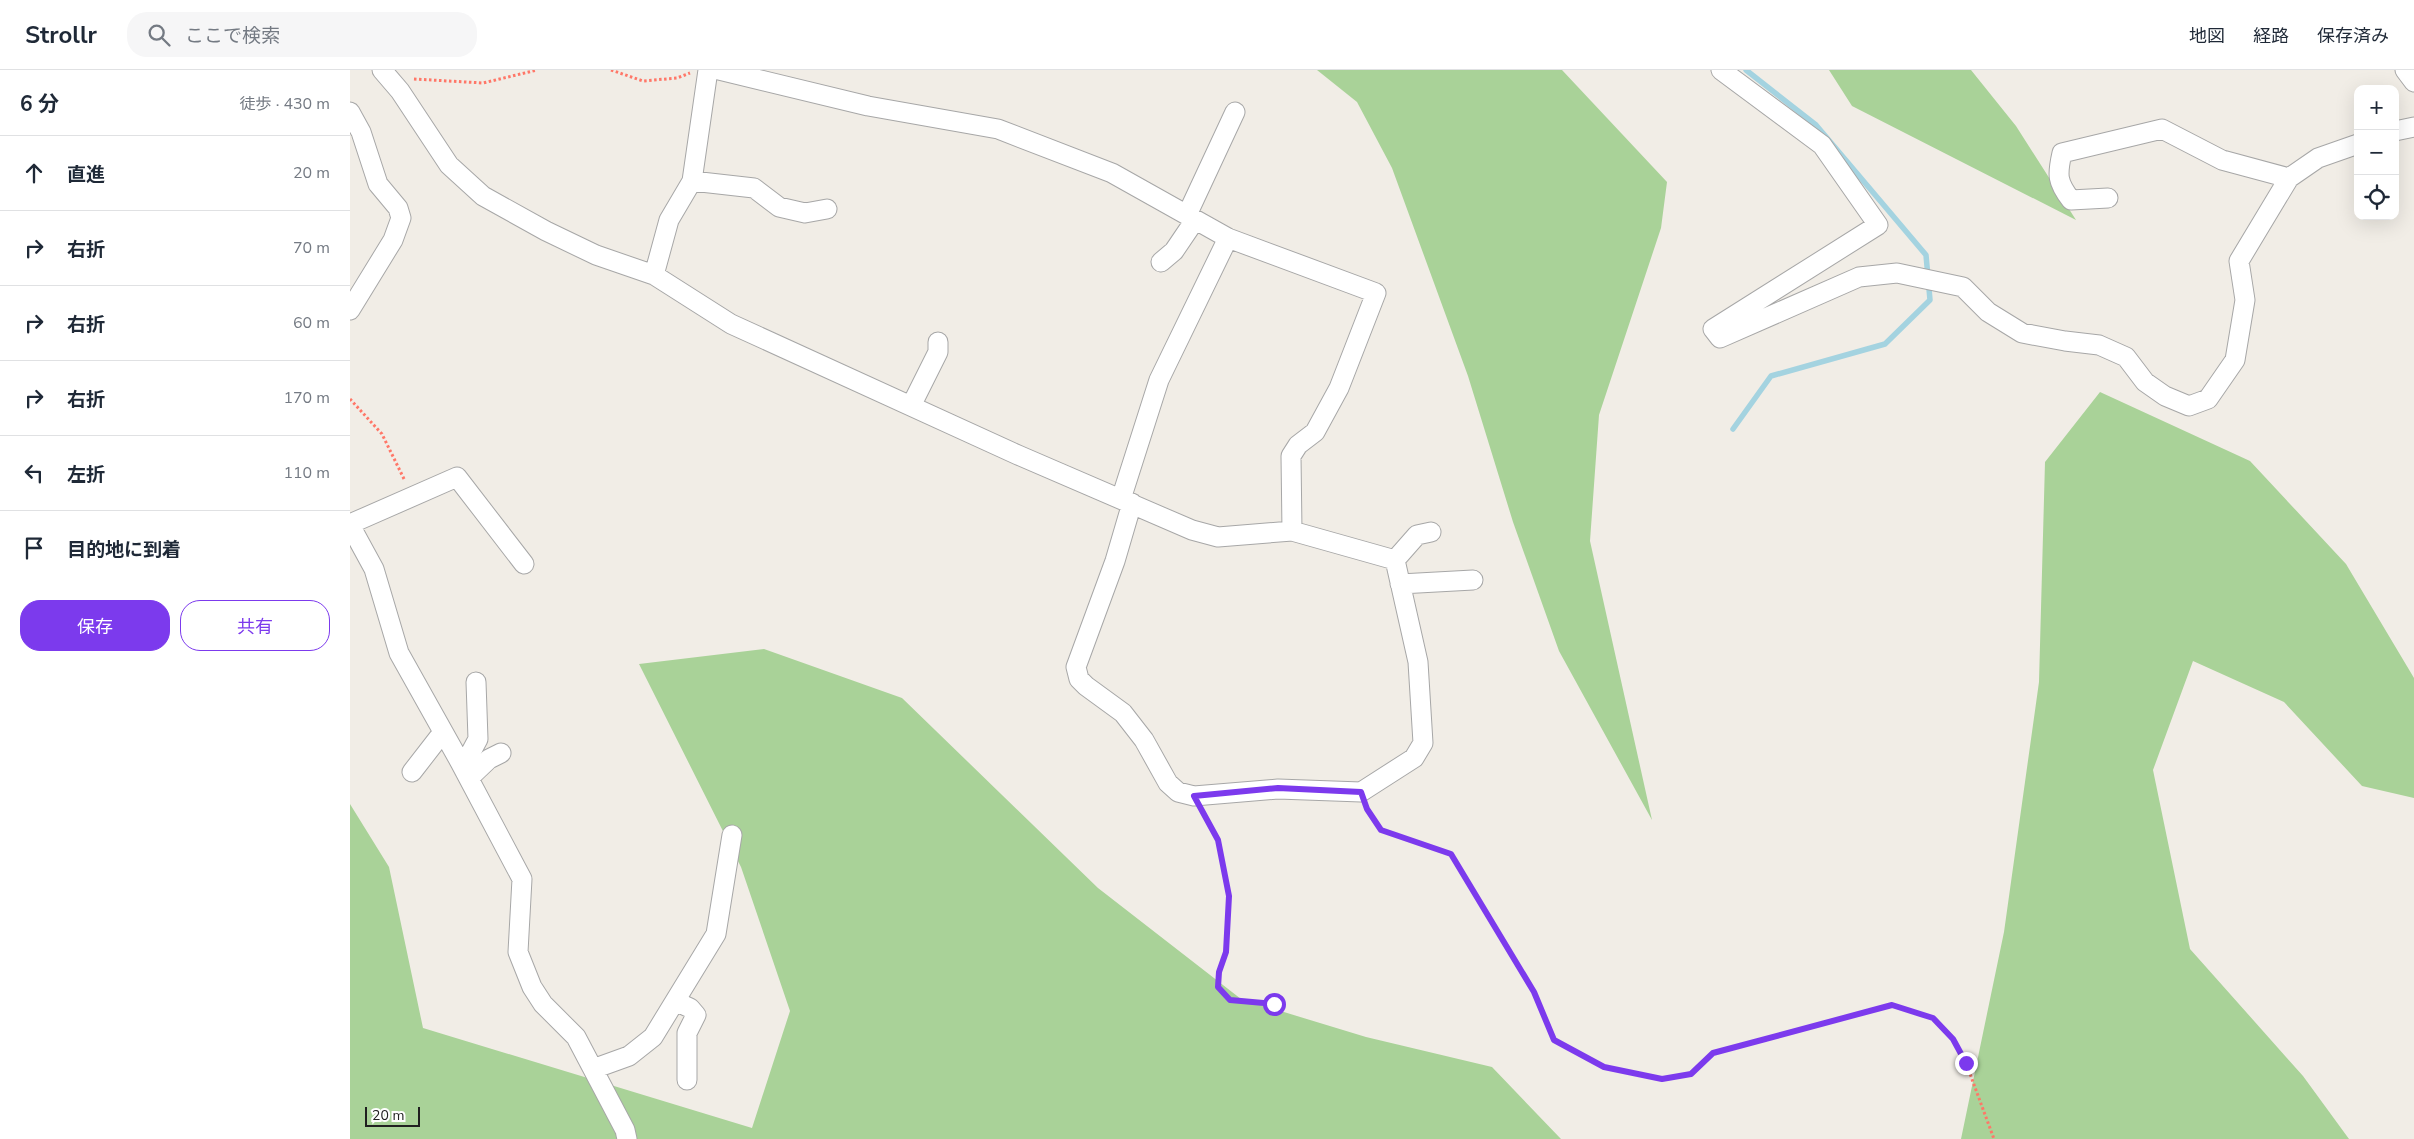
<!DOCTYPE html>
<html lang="ja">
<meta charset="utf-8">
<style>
body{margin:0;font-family:"Nunito Sans","Noto Sans JP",sans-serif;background:#f6f6f7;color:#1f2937}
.controls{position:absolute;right:15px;top:15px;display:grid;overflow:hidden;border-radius:10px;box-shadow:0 5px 20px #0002}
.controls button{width:45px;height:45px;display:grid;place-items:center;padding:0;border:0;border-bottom:1px solid #e0e1e3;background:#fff;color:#1f2937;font:25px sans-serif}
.scale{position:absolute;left:15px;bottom:12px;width:55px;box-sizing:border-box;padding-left:5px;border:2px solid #202020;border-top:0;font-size:14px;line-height:18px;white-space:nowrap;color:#202020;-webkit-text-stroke:4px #fff;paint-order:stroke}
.stop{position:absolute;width:15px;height:15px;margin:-11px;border:4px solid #7c3aed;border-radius:50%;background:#fff}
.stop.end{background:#7c3aed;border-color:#fff;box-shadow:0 1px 5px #0008}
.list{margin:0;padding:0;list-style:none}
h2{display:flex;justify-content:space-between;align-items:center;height:65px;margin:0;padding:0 20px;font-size:21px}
h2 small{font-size:16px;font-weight:400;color:#747a83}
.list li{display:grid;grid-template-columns:32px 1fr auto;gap:15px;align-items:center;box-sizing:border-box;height:75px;padding:0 20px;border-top:1px solid #e0e1e3}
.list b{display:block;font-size:19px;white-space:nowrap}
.list em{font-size:16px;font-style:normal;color:#747a83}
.actions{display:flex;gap:10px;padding:15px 20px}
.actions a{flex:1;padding:11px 0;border:1px solid #7c3aed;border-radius:20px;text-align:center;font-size:18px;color:#7c3aed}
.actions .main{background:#7c3aed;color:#fff}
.icon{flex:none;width:28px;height:28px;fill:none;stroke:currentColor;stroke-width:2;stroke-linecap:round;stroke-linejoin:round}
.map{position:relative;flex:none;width:2064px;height:1069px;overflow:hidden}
header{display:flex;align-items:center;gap:30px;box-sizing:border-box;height:70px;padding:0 25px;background:#fff;border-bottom:1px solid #e0e1e3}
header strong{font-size:24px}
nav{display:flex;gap:28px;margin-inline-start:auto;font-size:18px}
.search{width:350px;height:45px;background:#f6f6f7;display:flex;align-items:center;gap:12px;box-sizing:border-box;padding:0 18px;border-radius:20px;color:#747a83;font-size:19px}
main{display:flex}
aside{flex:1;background:#fff}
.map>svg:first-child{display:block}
.forest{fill:#a9d298}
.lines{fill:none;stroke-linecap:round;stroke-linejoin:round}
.stream{stroke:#a4d3e0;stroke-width:5.5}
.street-casing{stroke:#a7a7a7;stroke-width:21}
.path{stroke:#ff7768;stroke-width:3;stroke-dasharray:2.5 2.5;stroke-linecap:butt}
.street{stroke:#fff;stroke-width:19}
.route{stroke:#7c3aed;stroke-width:6}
</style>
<header>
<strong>Strollr</strong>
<div class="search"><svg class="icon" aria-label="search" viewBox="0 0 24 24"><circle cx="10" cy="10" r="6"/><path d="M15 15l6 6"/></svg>ここで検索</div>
<nav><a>地図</a><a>経路</a><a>保存済み</a></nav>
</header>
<main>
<aside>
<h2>6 分<small>徒歩 · 430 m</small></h2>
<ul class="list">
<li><svg class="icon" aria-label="ahead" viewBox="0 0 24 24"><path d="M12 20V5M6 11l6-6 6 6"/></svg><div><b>直進</b></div><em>20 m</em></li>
<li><svg class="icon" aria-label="right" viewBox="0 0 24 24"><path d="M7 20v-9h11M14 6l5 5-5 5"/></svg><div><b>右折</b></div><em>70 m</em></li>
<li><svg class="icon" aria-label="right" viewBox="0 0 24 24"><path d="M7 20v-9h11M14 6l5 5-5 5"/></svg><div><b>右折</b></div><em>60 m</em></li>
<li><svg class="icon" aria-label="right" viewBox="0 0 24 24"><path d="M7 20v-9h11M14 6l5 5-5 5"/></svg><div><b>右折</b></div><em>170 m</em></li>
<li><svg class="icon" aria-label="left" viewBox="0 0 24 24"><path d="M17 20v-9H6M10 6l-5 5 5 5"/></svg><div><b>左折</b></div><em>110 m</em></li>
<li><svg class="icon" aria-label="arrive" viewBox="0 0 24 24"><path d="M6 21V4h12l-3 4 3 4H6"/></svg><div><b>目的地に到着</b></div></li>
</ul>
<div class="actions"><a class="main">保存</a><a>共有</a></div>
</aside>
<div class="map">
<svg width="2064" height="1069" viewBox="0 0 2064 1069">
<rect width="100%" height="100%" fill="#f1ede6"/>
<path class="forest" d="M967 0H1212L1317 112 1311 158 1249 345 1240 471 1302 750 1209 581 1163 452 1118 306 1042 98 1007 32Z
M1479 0H1621L1666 56 1726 150 1502 36Z
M1750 322 1900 391 1996 494 2064 608V728L2012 716 1934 632 1843 591 1803 700 1840 879 1953 1006 1999 1069H1611L1654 862 1689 612 1695 392Z
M414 579 552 628 748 818 891 929 1016 967 1142 997 1211 1069H0V734L39 797 73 958 402 1058 440 941 391 797 289 594Z"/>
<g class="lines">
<path class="stream" d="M1383 359 1421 306 1535 274 1580 230 1576 185 1466 55 1396 0"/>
<g class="street-casing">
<path id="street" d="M32 0 50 21 99 95 133 126 196 161 246 185 304 205 381 254 668 385 842 460 868 467 942 461 941 386 948 375 965 362 989 318 1026 223 878 168 762 103 648 59 518 36 369 0
M1371 0 1472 75 1528 155 1363 259 1370 268 1509 207 1547 203 1613 217 1638 242 1672 263 1715 271 1749 275 1776 287 1795 312 1815 326 1839 336 1858 329 1885 290 1895 230 1889 191 1939 108
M2055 0 2064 12
M0 42 11 62 28 114 48 138 51 148 43 170 0 240
M2045 61 2064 57
M342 111 404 118 429 137 455 143 477 139
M1758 128 1721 130C1707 112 1707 105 1712 83L1812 59 1872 90 1939 108 1968 88 2008 74
M837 145 885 42
M811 192 824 181 845 150
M304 205 319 150 342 111 358 0
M561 336 588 282V272
M771 429 809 310 878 168
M782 433 765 491 726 597 729 609 736 616 773 643 794 670 818 713 828 722 844 726 928 719 1011 722 1064 688 1073 673 1068 592 1045 490 942 461
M0 454 107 407 174 494
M0 455 24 499 49 583 110 692 172 809 168 882 182 917 193 934 226 967 275 1060 277 1069
M1045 490 1067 465 1081 462
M1050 514 1123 510
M113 697 128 669 126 612
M62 702 93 662
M119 708 139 689 151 683
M325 931 340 938 346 945 337 963V1010
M243 999 279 986 303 967 366 864 382 765"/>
</g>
<path class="path" d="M261 0 293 11 327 8 340 3
M64 9 133 13 187 0
M0 329 32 364 55 411
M1017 739 1031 760 1101 784 1183 921 1204 970 1254 997 1312 1009 1341 1004 1363 983 1542 935 1583 948 1603 969 1616 993 1644 1069
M853 742 868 770 879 825 876 881 869 902 868 917 880 930 924 934"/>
<use href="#street" class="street"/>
</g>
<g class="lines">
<path class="route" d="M924 934 880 930 868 917 869 902 876 882 879 826 868 770 844 726 928 718 1011 722 1017 739 1031 760 1101 784 1184 922 1204 970 1254 997 1312 1009 1341 1004 1363 983 1542 935 1583 948 1603 969 1616 993"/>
</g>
</svg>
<div class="controls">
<button>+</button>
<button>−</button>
<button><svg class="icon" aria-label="locate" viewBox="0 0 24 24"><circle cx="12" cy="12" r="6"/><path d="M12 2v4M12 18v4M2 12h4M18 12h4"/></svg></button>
</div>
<div class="scale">20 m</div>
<div class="stop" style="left:924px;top:934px"></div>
<div class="stop end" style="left:1616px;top:993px"></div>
</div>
</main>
